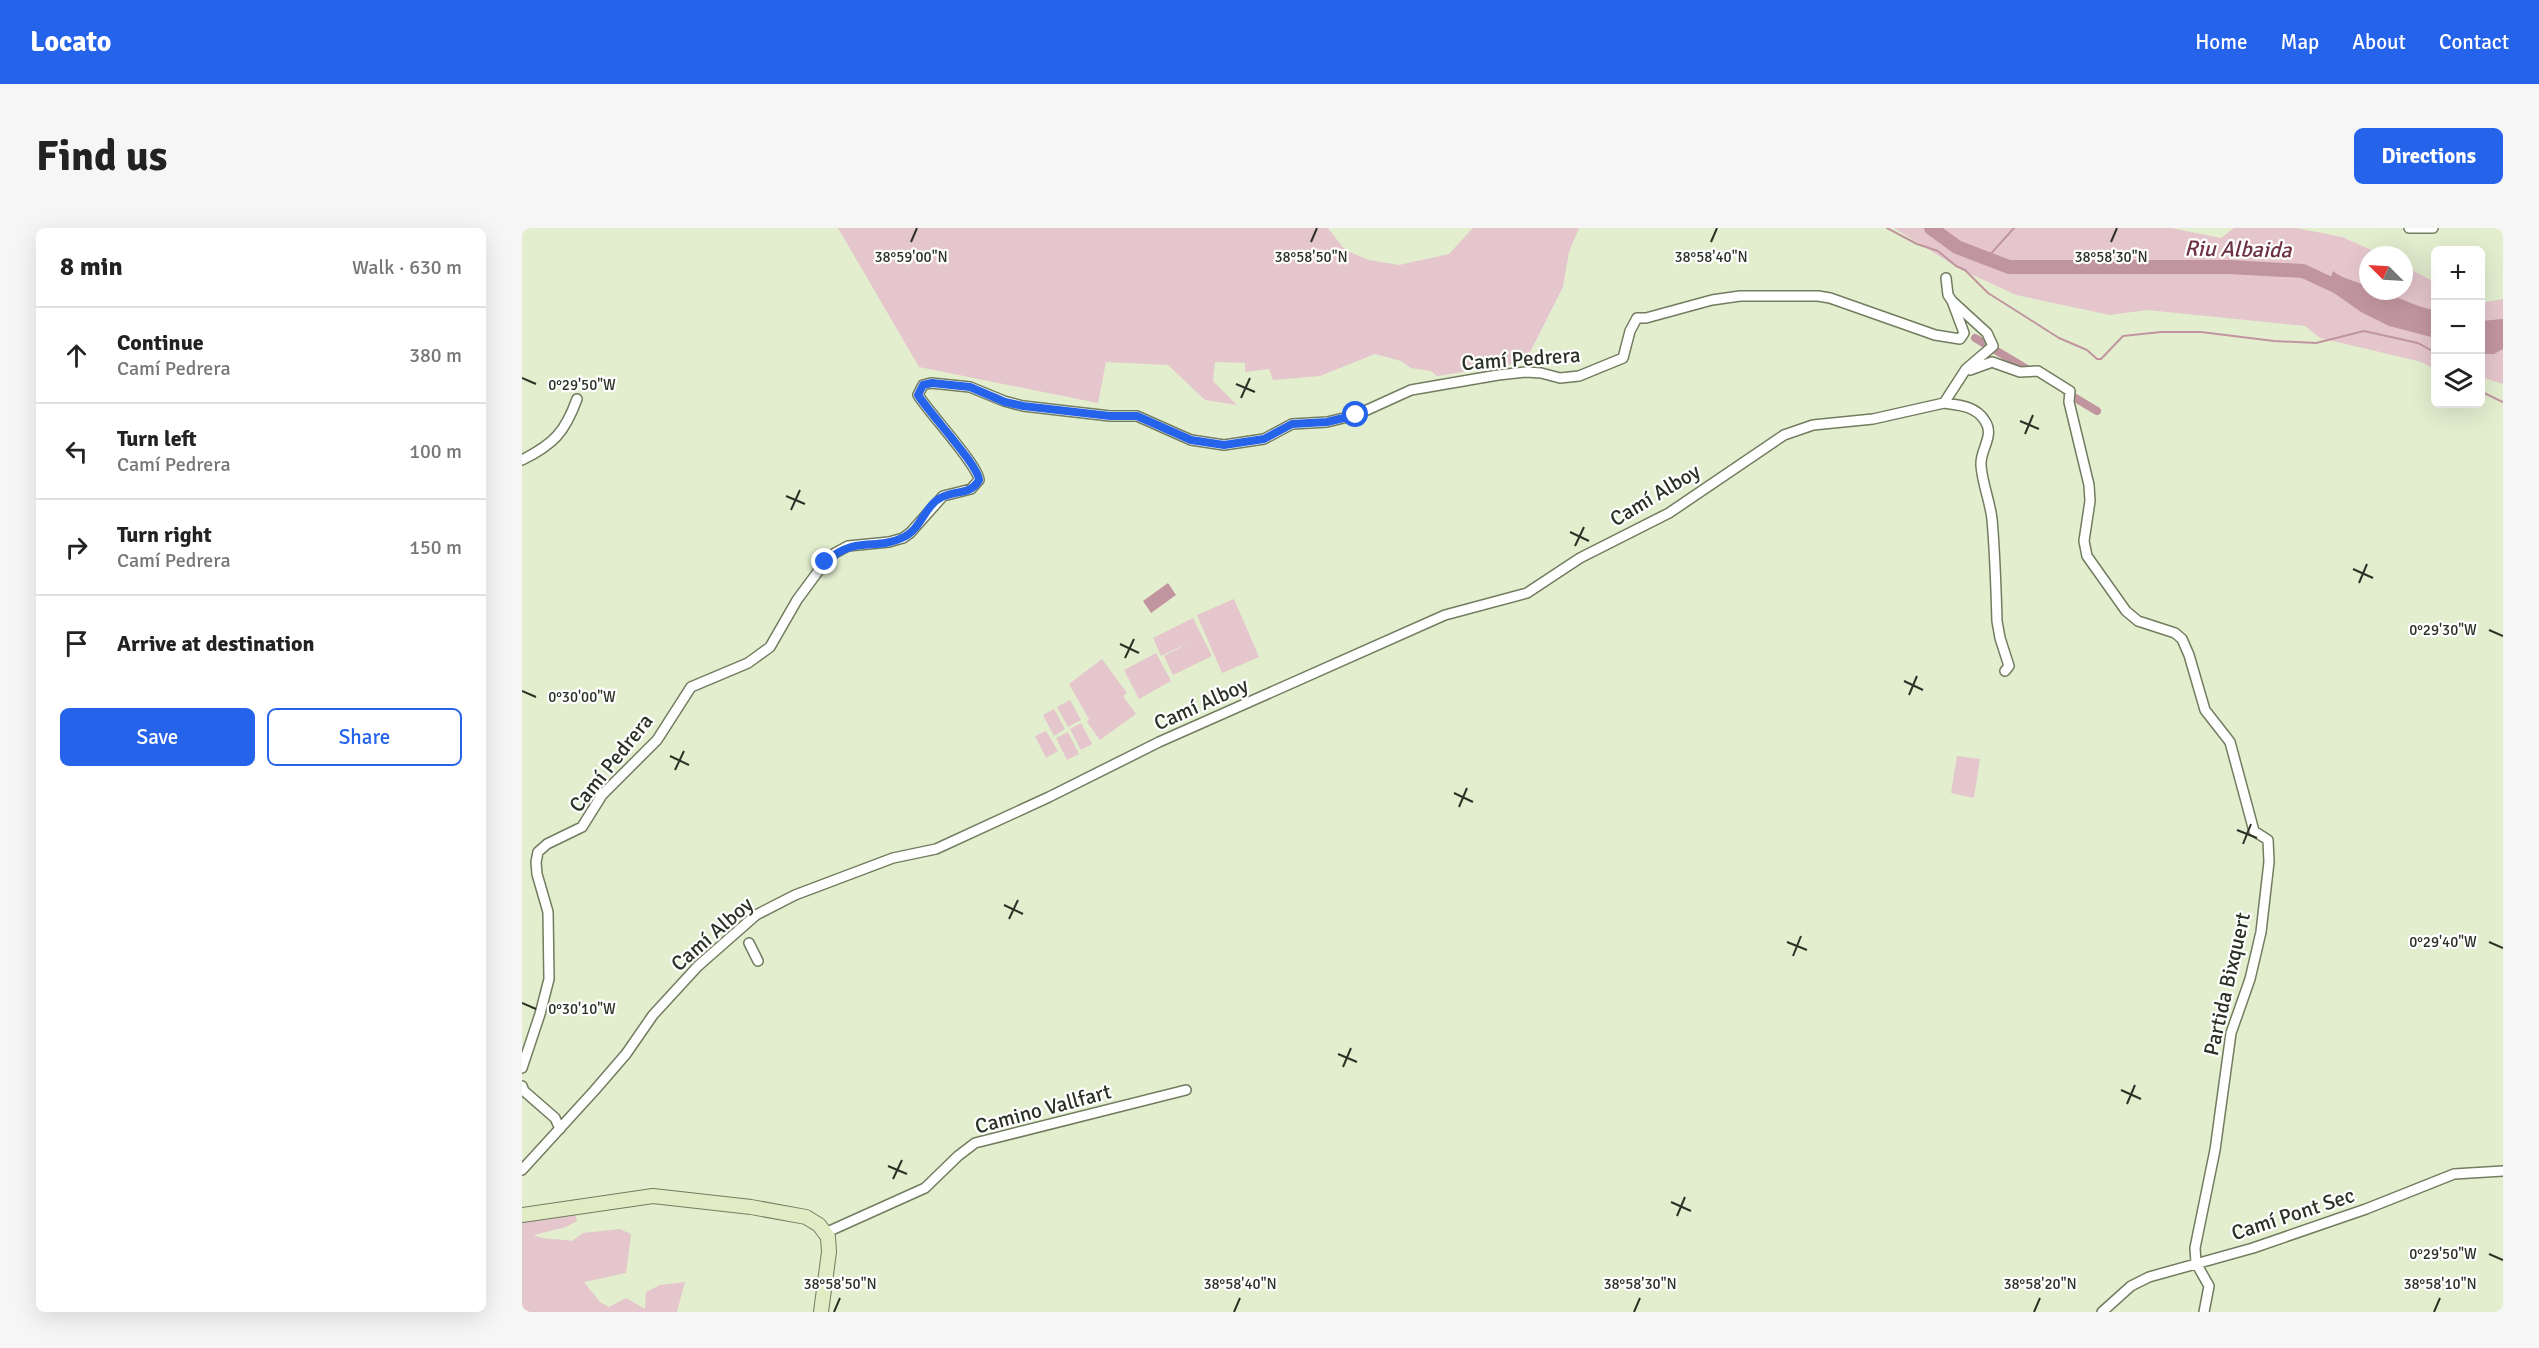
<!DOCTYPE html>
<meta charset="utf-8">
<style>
body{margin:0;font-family:Signika,sans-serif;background:#f6f6f6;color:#222}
.controls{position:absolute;right:18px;top:18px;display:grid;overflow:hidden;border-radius:9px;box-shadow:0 6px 24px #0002}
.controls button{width:54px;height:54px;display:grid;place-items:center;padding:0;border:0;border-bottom:2px solid #e0e0e0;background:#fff;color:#222;font:30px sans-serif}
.compass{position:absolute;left:1837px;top:18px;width:54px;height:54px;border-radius:50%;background:#fff;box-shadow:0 6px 24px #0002;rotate:294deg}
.stop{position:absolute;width:18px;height:18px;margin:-14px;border:4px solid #2563eb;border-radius:50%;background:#fff}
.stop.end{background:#2563eb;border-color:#fff;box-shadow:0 2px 6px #0008}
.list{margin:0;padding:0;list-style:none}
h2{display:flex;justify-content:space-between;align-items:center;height:78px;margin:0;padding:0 24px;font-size:26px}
h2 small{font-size:20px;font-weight:400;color:#767676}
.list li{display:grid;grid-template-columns:39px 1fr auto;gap:18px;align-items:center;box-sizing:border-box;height:96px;padding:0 24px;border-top:2px solid #e0e0e0}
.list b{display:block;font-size:22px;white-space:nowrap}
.list p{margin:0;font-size:20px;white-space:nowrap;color:#767676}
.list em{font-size:20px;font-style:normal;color:#767676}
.actions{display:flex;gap:12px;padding:18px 24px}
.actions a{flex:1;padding:14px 0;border:2px solid #2563eb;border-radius:9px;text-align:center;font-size:21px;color:#2563eb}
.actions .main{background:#2563eb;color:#fff}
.icon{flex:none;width:33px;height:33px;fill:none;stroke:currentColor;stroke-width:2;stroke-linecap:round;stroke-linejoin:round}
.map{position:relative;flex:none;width:1981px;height:1084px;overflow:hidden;border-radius:9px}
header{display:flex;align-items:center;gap:36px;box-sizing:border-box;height:84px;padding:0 30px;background:#2563eb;color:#fff}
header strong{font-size:28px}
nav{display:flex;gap:33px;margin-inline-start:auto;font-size:21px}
.intro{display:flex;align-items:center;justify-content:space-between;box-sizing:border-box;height:144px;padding:0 36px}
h1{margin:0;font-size:42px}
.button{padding:15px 27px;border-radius:9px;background:#2563eb;color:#fff;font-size:21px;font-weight:700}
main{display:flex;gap:36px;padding:0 36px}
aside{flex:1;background:#fff;border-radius:9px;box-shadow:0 6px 24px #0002}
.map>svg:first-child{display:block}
.green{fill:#e5c6cd}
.water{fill:#c1959f}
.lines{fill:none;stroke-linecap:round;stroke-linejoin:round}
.stream{stroke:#c1959f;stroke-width:2}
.canal{stroke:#c1959f;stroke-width:8}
.river{stroke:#c1959f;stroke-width:14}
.street-casing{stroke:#727c5f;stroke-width:12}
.secondary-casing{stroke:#727c5f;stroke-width:16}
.street{stroke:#fff;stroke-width:9}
.secondary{stroke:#e1ebc4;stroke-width:14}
.route{stroke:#2563eb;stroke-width:8}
.ticks{fill:none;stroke:#2c3125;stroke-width:2}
.labels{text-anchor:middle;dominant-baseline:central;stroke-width:4.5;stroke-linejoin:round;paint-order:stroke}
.street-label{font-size:21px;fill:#2c3125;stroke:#fff}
.water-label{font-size:22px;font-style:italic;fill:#6c3243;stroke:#fff}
.ticks-label{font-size:15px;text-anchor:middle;fill:#2c3125;stroke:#fff;stroke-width:4.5;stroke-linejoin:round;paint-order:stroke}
</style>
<header>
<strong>Locato</strong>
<nav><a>Home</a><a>Map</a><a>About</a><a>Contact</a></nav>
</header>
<div class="intro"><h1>Find us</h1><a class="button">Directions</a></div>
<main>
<aside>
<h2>8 min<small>Walk · 630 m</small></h2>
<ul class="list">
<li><svg class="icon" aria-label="ahead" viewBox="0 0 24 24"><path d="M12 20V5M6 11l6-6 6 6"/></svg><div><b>Continue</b><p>Camí Pedrera</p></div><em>380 m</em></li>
<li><svg class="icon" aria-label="left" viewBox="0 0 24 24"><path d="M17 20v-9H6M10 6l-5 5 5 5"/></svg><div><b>Turn left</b><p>Camí Pedrera</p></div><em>100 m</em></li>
<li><svg class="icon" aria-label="right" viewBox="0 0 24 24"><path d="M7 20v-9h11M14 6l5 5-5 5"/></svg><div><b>Turn right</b><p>Camí Pedrera</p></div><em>150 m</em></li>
<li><svg class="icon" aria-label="arrive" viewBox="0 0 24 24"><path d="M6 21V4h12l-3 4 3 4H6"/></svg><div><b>Arrive at destination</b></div></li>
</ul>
<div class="actions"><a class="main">Save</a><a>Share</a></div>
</aside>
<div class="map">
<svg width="1981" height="1084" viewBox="0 0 1981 1084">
<rect width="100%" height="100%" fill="#e3eecf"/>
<path class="green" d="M316 0H806L823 22 847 32 877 37 927 26 951 0H1057L1047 24 1041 59 1003 134 915 148 909 143 889 140 879 133 853 126 798 148 751 152 747 141 723 144V135L693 134 691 153 715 177 683 172 646 137 584 134 576 175 397 139Z
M1372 0H1649L1699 10 1712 0H1774L1820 9 1861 27H1846V63H1882V38L1913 54V142L1900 134 1798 110 1783 98 1625 82 1588 87 1494 67 1440 42Z
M1981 71V156L1959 149 1958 75Z
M712 371 737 429 700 445 675 387Z
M671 390 690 428 651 447 642 428 670 413 639 428 631 410Z
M634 425 649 453 617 471 602 442Z
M580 431 605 465 601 468 614 486 578 512 565 494 567 491 547 456Z
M548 472 559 492 546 499 535 479Z
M532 481 543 501 532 508 521 487Z
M559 495 570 516 559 522 548 501Z
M524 503 536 523 524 530 513 508Z
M546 504 557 526 545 532 534 510Z
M1435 528 1458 531 1452 570 1429 565Z
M53 985 55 993 44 999 12 1007C22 1013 38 1010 50 1013L61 1005 98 1001 109 1006 104 1045 62 1054 78 1074 87 1079 104 1070 123 1081 124 1064 138 1057 163 1054 155 1084H0V993Z"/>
<path class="water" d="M1811 43C1822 52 1833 52 1846 59V63C1870 63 1890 79 1913 82V110L1867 98 1839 84 1805 60Z
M1981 91V121L1972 126H1959V93Z
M646 355 654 367 629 385 621 373Z"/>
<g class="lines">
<path class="stream" d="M1365 0 1395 16 1416 23 1434 38 1443 42 1466 65 1537 110 1565 122 1575 131H1579L1601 108 1639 104H1679L1752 113 1794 115 1842 103 1896 115 1914 125
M1465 30 1492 0
M1958 163 1981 174"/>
<path class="canal" d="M1453 110 1510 144
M1545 165 1575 183"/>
<path class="river" d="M1409 0 1435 19 1487 39H1707L1781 43 1822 62"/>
<g class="street-casing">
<path id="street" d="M1887 0H1911
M1448 142 1470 134 1498 144 1516 143 1548 163 1547 174 1567 257 1568 273 1562 313 1565 328 1604 383 1616 393 1653 405 1660 411 1667 427 1683 482 1708 514 1732 603 1746 612 1747 634 1739 704 1728 751 1709 805 1693 922 1673 1020 1674 1035 1687 1058 1682 1084
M1422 175C1437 177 1454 178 1463 193 1473 208 1458 221 1459 237 1460 255 1468 273 1470 291 1473 325 1474 359 1475 393L1478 410 1487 438 1483 443
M0 232C32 216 43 204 55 171
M227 715 236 733
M0 840 18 786 27 751 26 684 15 646 14 634 16 624 25 616 60 599 80 567 135 512 169 459 226 435 248 419 275 372 303 334 313 325 326 318 367 314 381 310 388 305 421 268 449 261 457 252C456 237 408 186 396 167L401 157 409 155 448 159 482 173 501 178 588 188H615L669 212 702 217 742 211 770 196 805 194 834 187 889 162 976 147 1004 144 1019 145 1038 150 1057 148 1101 130 1108 103 1115 90H1124L1190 72 1218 68H1296L1308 70 1413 107 1438 111 1442 105 1430 73
M0 858 2 863 33 890 38 901
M0 942 72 863 104 826 131 787 176 738 234 687 273 667 371 630 414 621 527 569 637 514 923 387 1005 365 1058 330 1147 285 1262 207 1291 197 1351 191 1422 175 1444 141 1471 118 1465 105 1430 73 1426 67 1424 50
M303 1005 403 960 436 928 453 915 664 862
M1580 1084 1609 1058 1627 1049 1731 1020 1844 981 1932 946 1981 943"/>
</g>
<g class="secondary-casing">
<path id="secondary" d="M0 987 131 968 229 979 284 989 297 997 306 1009 307 1024 299 1084"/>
</g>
<use href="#street" class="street"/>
<use href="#secondary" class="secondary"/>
</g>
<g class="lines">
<path class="route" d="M303 334C336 306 352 324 382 309 399 301 403 277 420 269 434 262 449 267 457 252 456 237 408 186 396 167L401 157 410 155 448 159 483 174 501 178 588 188H615L669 212 702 217 742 211 770 196 805 194 834 187"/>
</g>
<path class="ticks" d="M389 14 395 0M789 14 795 0M1189 14 1195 0M1589 14 1595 0M0 150 14 156M714 156 733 164M719 170 728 150M1498 193 1517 201M1503 206 1511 187M264 268 283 276M269 282 278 262M1048 304 1067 313M1053 318 1062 299M1831 341 1851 350M1837 355 1845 336M1967 402 1981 408M598 416 617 425M603 430 612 411M1382 453 1401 462M0 463 14 469M1387 467 1395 448M148 528 167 537M153 542 162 523M932 565 951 574M937 579 945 560M1715 602 1735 610M1721 616 1729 596M482 677 501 686M487 691 496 672M1265 714 1285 722M1967 714 1981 720M1271 728 1279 708M0 775 14 781M816 826 835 834M821 839 829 820M1599 862 1619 871M1605 876 1613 857M366 938 385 946M371 951 380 932M1149 974 1169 983M1155 988 1163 969M1967 1026 1981 1032M312 1084 318 1070M712 1084 718 1070M1112 1084 1118 1070M1512 1084 1518 1070M1912 1084 1918 1070"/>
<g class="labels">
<g class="street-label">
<text transform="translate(999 131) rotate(-4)">Camí Pedrera</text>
<text transform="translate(1133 267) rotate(-31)">Camí Alboy</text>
<text transform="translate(679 476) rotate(-24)">Camí Alboy</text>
<text transform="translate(89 535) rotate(-51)">Camí Pedrera</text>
<text transform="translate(190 706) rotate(-41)">Camí Alboy</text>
<text transform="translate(1705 756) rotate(-77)">Partida Bixquert</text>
<text transform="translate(521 881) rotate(-15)">Camino Vallfart</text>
<text transform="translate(1771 986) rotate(-18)">Camí Pont Sec</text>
</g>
<g class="water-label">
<text transform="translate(1716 21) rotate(1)">Riu Albaida</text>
</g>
</g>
<g class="ticks-label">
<text x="389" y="34">38°59'00"N</text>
<text x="789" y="34">38°58'50"N</text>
<text x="1189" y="34">38°58'40"N</text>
<text x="1589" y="34">38°58'30"N</text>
<text x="60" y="162">0°29'50"W</text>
<text x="1921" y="407">0°29'30"W</text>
<text x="60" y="474">0°30'00"W</text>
<text x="1921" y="719">0°29'40"W</text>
<text x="60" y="786">0°30'10"W</text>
<text x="1921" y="1031">0°29'50"W</text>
<text x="318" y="1061">38°58'50"N</text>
<text x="718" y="1061">38°58'40"N</text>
<text x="1118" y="1061">38°58'30"N</text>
<text x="1518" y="1061">38°58'20"N</text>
<text x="1918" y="1061">38°58'10"N</text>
</g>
</svg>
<div class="controls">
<button>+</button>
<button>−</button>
<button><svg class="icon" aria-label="layers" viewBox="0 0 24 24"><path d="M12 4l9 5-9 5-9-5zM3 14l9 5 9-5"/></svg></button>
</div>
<svg class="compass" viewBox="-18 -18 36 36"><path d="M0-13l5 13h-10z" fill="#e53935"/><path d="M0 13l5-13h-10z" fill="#767676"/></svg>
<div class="stop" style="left:834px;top:187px"></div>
<div class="stop end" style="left:303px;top:334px"></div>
</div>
</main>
